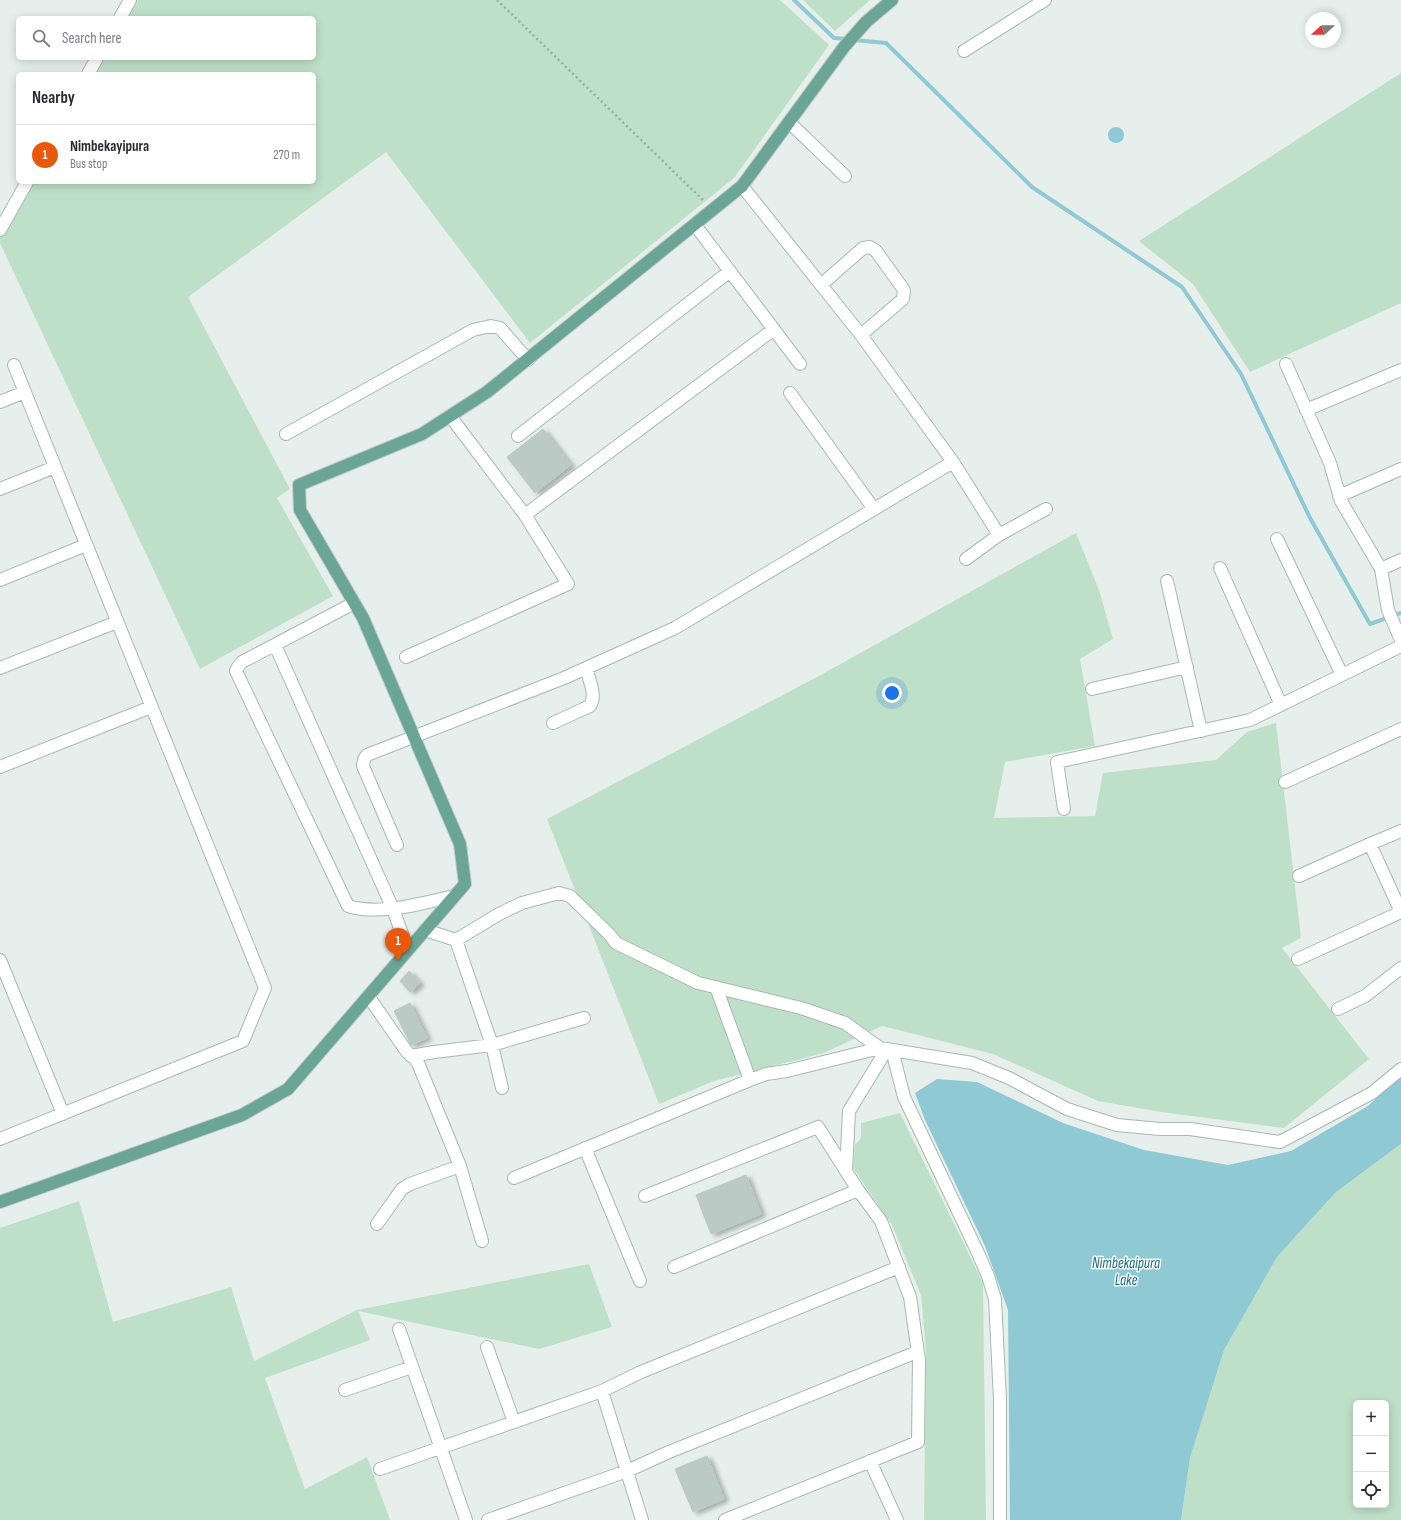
<!DOCTYPE html>
<meta charset="utf-8">
<style>
body{margin:0;font-family:"Sofia Sans Condensed",sans-serif;background:#f2f2f3;color:#2b2b33}
.controls{position:absolute;right:12px;bottom:12px;display:grid;overflow:hidden;border-radius:6px;box-shadow:0 2px 10px #0003}
.controls button{width:36px;height:36px;display:grid;place-items:center;padding:0;border:0;border-bottom:1px solid #e1e1e2;background:#fff;color:#2b2b33;font:20px sans-serif}
.compass{position:absolute;left:1305px;top:12px;width:36px;height:36px;border-radius:50%;background:#fff;box-shadow:0 2px 10px #0003;rotate:249deg}
.you{position:absolute;left:892px;top:693px;width:14px;height:14px;margin:-10px;border:3px solid #fff;border-radius:50%;background:#1a73e8;box-shadow:0 0 0 6px #1a73e833}
.badge{display:grid;place-items:center;width:26px;height:26px;border-radius:50%;background:#ea580c;color:#fff;font-size:13px;font-weight:700}
.pin{position:absolute;translate:-50% -33px;filter:drop-shadow(0 1px 2px #0008)}
.pin::after{content:'';position:absolute;top:21px;width:14px;height:12px;background:inherit;clip-path:polygon(0 0,100% 0,50% 100%)}
.list{margin:0;padding:0;list-style:none}
h2{display:flex;justify-content:space-between;align-items:center;height:52px;margin:0;padding:0 16px;font-size:17px}
h2 small{font-size:13px;font-weight:400;color:#7c7c81}
.list li{display:grid;grid-template-columns:26px 1fr auto;gap:12px;align-items:center;box-sizing:border-box;height:60px;padding:0 16px;border-top:1px solid #e1e1e2}
.list b{display:block;font-size:15px;white-space:nowrap}
.list p{margin:0;font-size:13px;white-space:nowrap;color:#7c7c81}
.list em{font-size:13px;font-style:normal;color:#7c7c81}
.icon{flex:none;width:22px;height:22px;fill:none;stroke:currentColor;stroke-width:2;stroke-linecap:round;stroke-linejoin:round}
.map{position:relative;flex:none;width:1401px;height:1520px;overflow:hidden}
.search{position:absolute;background:#fff;box-shadow:0 2px 10px #0003;left:16px;top:16px;width:300px;height:44px;display:flex;align-items:center;gap:10px;box-sizing:border-box;padding:0 14px;border-radius:6px;color:#7c7c81;font-size:15px}
.panel{position:absolute;background:#fff;box-shadow:0 2px 10px #0003;left:16px;top:72px;width:300px;height:112px;border-radius:6px}
.map>svg:first-child{display:block}
.green{fill:#bfe0c8;fill-rule:evenodd}
.water{fill:#8ec9d4}
.lines{fill:none;stroke-linecap:round;stroke-linejoin:round}
.stream{stroke:#8ec9d4;stroke-width:4}
.building{fill:#bbcac4;stroke:#b8c9c2;filter:url(#shadow)}
.minor-casing{stroke:#a8b8b2;stroke-width:14}
.major-casing{stroke:#c2cac8;stroke-width:14}
.path{stroke:#86b3a5;stroke-width:2.5;stroke-dasharray:2 3;stroke-linecap:butt}
.minor{stroke:#fff;stroke-width:12}
.major{stroke:#6aa596;stroke-width:12}
.labels{text-anchor:middle;dominant-baseline:central;stroke-width:3;stroke-linejoin:round;paint-order:stroke}
.water-label{font-size:15px;font-style:italic;fill:#1c6f80;stroke:#f7fbf9}
</style>
<div class="map">
<svg width="1401" height="1520" viewBox="0 0 1401 1520">
<defs>
<filter id="shadow"><feDropShadow dx="4.5" dy="2.5" stdDeviation="2" flood-color="#0004"/></filter>
</defs>
<rect width="100%" height="100%" fill="#e6efeb"/>
<path class="green" d="M138 0H780L829 45 734 178 530 343 386 152 188 297 290 489 277 498 333 596 200 669 0 243V236L31 182H314V74H95L104 58H314V18H127Z
M803 0H870L835 31Z
M1401 73V303L1250 372 1193 284 1139 241Z
M1076 533 1099 590 1113 639 1080 659 1095 746 1005 762 994 818 1095 816 1103 773 1216 760 1247 732 1276 723 1301 938 1282 948 1369 1059 1284 1128 1161 1112 1098 1101 993 1054 882 1026 824 1053 714 1081 659 1104 547 819 817 677Z
M900 1113 983 1283 986 1520H924L926 1350 921 1295 892 1225 853 1168 855 1145 861 1138V1123Z
M1401 1144V1520H1181L1190 1458 1224 1350 1277 1257 1335 1193ZM1356 1403H1386V1505H1356Z
M79 1201 113 1322 231 1287 254 1361 357 1310 589 1264 612 1327 539 1349 358 1311 370 1340 265 1378 305 1489 367 1457 390 1520H0V1228Z"/>
<path class="water" d="M1108 135a8 8 0 1 1 16 0a8 8 0 1 1-16 0Z
M1401 1076V1144L1335 1193 1277 1257 1224 1350 1190 1458 1181 1520H1010L1008 1310 985 1246 925 1120 915 1093 937 1079 977 1082 1063 1123 1144 1150 1228 1165 1291 1151 1368 1106Z"/>
<g class="lines">
<path class="stream" d="M794 0 834 38 847 39
M854 40 886 43 1032 187 1182 287 1241 374 1310 518 1370 624 1401 613"/>
</g>
<path class="building" d="M543 429 571 465 535 493 507 457Z
M409 971 420 983 410 992 400 981Z
M410 1003 427 1038 411 1045 394 1011Z
M746 1175 761 1214 711 1234 696 1195Z
M707 1456 724 1499 693 1512 675 1469Z"/>
<g class="lines">
<g class="minor-casing">
<path id="minor" d="M120 18 130 0
M964 51 1045 0
M88 74 97 58
M789 122 845 176
M742 186 861 335 953 462 999 535
M695 225 800 364
M0 230 27 182
M821 285 863 248 870 247 876 251 904 290 903 299 861 335
M1286 364 1330 463 1341 501 1381 569 1388 610 1401 640
M790 393 874 509
M0 402 25 392
M1306 410 1401 370
M450 416 525 515
M286 434 473 330 491 326 500 328 528 360
M518 436 730 271
M0 489 55 467
M1339 496 1401 469
M1277 539 1342 675
M966 559 999 535 1046 509
M1220 568 1281 705
M1381 569 1401 560
M0 580 86 545
M1167 581 1201 731
M354 603 242 662 238 667 236 671 348 906C381 916 422 903 454 896
M275 645 393 909 408 950
M406 657 568 584 525 515 774 329
M0 668 117 622
M1092 689 1187 667
M553 723 590 706C597 695 589 680 586 668
M0 767 151 707
M1285 782 1401 729
M1064 809 1057 762 1250 720 1401 646
M1401 831 1370 844 1401 912
M397 845 363 766 364 759 367 755 564 678 675 628 953 462
M1299 876 1370 844
M425 930 456 940 499 914 522 903 559 893 570 896 609 934 616 943 698 983 801 1008 845 1023 880 1048 972 1063 1009 1078 1067 1109 1117 1125 1160 1129H1190L1280 1142 1372 1093 1401 1069
M456 940 492 1045 502 1088
M1298 959 1401 912
M0 960 63 1114
M716 987 750 1080
M368 996 407 1052 414 1058 418 1063 460 1166 482 1241
M1338 1009 1365 996 1401 968
M892 1050 904 1097 978 1253 988 1276 995 1299 1000 1400V1520
M411 1056 434 1052 492 1045 584 1018
M0 1139 243 1041 265 988 14 365
M585 1148 640 1281
M846 1171 849 1111 887 1049
M514 1178 750 1080 766 1074 787 1071 880 1048
M645 1196 818 1127 858 1190 881 1221 910 1297 919 1360 918 1442 725 1520
M377 1224 402 1189 410 1184 460 1166
M674 1267 858 1190
M399 1329 466 1520
M487 1347 514 1422
M345 1390 412 1367
M602 1391 642 1520
M870 1461 897 1520
M380 1469 602 1391 641 1372 899 1267
M488 1520 627 1471 669 1452 917 1352"/>
</g>
<g class="major-casing">
<path id="major" d="M0 1202 242 1115 288 1089 465 884 460 844 363 618 300 510 299 485 422 434 487 392 742 186 844 47 866 22 892 0"/>
</g>
<path class="path" d="M497 0 704 201"/>
<use href="#minor" class="minor"/>
<use href="#major" class="major"/>
</g>
<g class="labels">
<g class="water-label">
<text x="1126" y="1263">Nimbekaipura<tspan x="1126" dy="17">Lake</tspan></text>
</g>
</g>
</svg>
<div class="controls">
<button>+</button>
<button>−</button>
<button><svg class="icon" aria-label="locate" viewBox="0 0 24 24"><circle cx="12" cy="12" r="6"/><path d="M12 2v4M12 18v4M2 12h4M18 12h4"/></svg></button>
</div>
<svg class="compass" viewBox="-18 -18 36 36"><path d="M0-13l5 13h-10z" fill="#e53935"/><path d="M0 13l5-13h-10z" fill="#7c7c81"/></svg>
<div class="you"></div>
<div class="pin badge" style="left:398px;top:961px">1</div>
<div class="search"><svg class="icon" aria-label="search" viewBox="0 0 24 24"><circle cx="10" cy="10" r="6"/><path d="M15 15l6 6"/></svg>Search here</div>
<section class="panel">
<h2>Nearby<small></small></h2>
<ul class="list">
<li><span class="badge">1</span><div><b>Nimbekayipura</b><p>Bus stop</p></div><em>270 m</em></li>
</ul>
</section>
</div>
